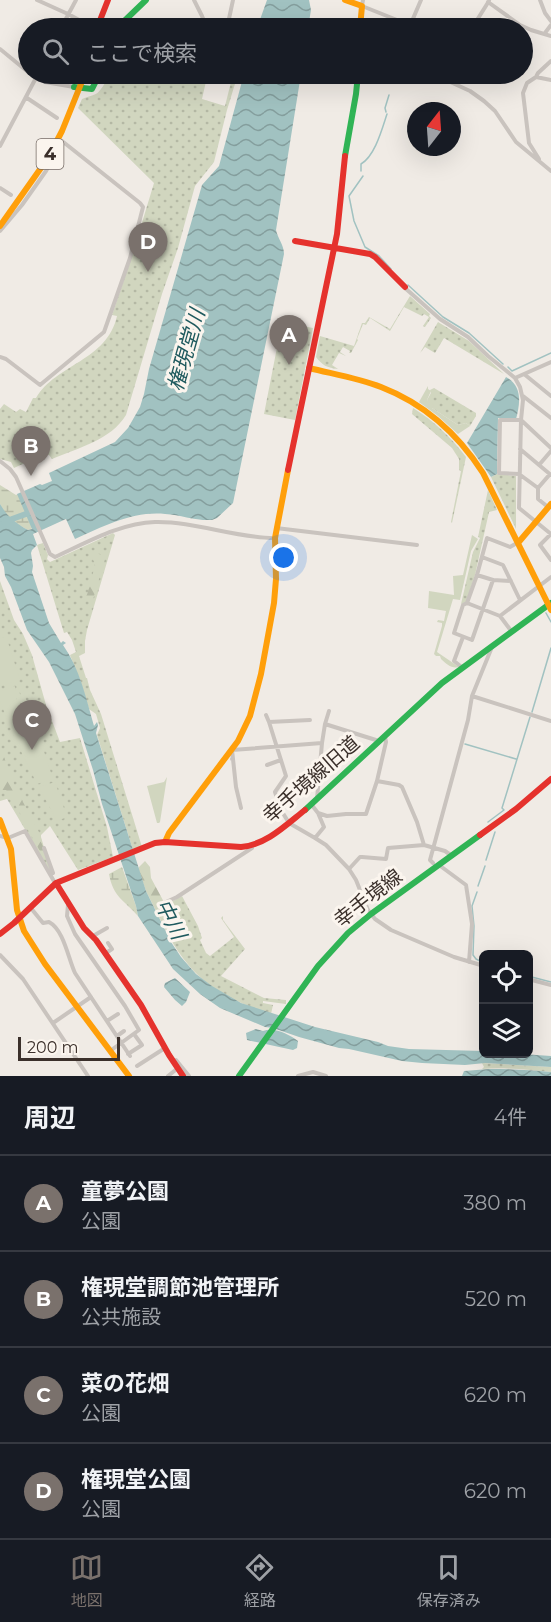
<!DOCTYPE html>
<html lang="ja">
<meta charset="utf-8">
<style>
body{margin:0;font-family:Montserrat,"Noto Sans JP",sans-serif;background:#20242c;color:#f1f3f6}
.controls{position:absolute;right:18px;bottom:18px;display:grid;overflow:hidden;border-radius:9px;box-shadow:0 6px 24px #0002}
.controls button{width:54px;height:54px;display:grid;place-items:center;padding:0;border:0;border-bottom:2px solid #363941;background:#171b24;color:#f1f3f6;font:30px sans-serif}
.compass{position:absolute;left:407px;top:102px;width:54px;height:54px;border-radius:50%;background:#171b24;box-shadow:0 6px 24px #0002;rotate:17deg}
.scale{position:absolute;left:18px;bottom:15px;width:102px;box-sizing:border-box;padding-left:6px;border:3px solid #3b302b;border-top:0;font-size:16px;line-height:21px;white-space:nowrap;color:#3b302b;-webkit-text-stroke:4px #fbf5ee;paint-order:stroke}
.you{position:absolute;left:284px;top:558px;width:21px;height:21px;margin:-15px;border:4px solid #fff;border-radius:50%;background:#1a73e8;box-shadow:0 0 0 9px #1a73e833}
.badge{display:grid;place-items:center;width:39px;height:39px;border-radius:50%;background:#7a716c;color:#fff;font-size:20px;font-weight:700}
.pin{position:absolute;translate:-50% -50px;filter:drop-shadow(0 2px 3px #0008)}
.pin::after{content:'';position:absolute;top:32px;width:21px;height:18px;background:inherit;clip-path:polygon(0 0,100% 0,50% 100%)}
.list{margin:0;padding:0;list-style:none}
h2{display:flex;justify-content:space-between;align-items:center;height:78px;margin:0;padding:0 24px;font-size:26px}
h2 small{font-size:20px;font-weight:400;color:#9ea1a6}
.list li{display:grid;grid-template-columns:39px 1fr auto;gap:18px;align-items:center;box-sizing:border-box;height:96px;padding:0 24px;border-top:2px solid #363941}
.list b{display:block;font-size:22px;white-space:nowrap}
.list p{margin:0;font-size:20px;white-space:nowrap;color:#9ea1a6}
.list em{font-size:20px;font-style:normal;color:#9ea1a6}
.icon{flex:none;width:33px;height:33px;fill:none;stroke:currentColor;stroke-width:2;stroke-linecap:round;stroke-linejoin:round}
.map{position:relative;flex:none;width:551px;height:1076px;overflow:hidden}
.search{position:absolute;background:#171b24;box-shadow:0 6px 24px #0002;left:18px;right:18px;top:18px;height:66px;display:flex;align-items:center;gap:15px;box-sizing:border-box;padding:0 21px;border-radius:33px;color:#9ea1a6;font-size:22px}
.sheet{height:462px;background:#171b24}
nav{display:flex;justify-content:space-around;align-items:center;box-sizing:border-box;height:84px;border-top:2px solid #363941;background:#171b24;font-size:16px;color:#9ea1a6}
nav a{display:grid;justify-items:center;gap:3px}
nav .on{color:#7a716c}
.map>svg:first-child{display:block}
.grass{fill:url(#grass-dots)}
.forest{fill:url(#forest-firs)}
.wetland{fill:url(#wetland-marsh)}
.garden{fill:#d1d6bf}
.water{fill:url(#water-waves)}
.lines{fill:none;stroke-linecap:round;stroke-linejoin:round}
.stream{stroke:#a1c2c1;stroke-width:1.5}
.river{stroke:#a1c2c1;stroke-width:6}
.street{stroke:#c9c3be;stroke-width:4}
.fast{stroke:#30b455;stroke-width:6}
.slow{stroke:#ff9f0a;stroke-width:6}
.jam{stroke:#e5322d;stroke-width:6}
.labels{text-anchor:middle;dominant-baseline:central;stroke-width:6;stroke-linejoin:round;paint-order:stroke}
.shield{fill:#fbf5ee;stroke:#756b66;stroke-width:1.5}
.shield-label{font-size:18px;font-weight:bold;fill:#3b302b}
.street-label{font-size:20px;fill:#3b302b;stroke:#fbf5ee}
.water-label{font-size:21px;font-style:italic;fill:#1f5a5e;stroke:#fbf5ee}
</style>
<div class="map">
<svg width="551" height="1076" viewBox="0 0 551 1076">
<defs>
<pattern id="grass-dots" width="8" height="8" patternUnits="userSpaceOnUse" patternTransform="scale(1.5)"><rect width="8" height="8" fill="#d1d6bf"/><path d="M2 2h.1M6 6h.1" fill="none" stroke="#b4b8a4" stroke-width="1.8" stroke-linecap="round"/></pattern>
<pattern id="forest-firs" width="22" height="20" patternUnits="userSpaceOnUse" patternTransform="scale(1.5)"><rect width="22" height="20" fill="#d1d6bf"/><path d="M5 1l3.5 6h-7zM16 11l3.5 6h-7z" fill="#b4b8a4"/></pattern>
<pattern id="wetland-marsh" width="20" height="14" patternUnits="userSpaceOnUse" patternTransform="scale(1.5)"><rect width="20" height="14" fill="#d1d6bf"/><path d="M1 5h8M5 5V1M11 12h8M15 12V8" fill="none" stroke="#b4b8a4"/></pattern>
<pattern id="water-waves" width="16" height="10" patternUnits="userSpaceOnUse" patternTransform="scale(1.5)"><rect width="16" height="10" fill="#a1c2c1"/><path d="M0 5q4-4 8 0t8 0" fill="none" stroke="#849e9d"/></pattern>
</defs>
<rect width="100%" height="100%" fill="#f0ebe5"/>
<path class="grass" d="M101 74H202L207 77 202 99 225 106 233 74H238L227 110 214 162 195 186 178 248 162 294 126 415C111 440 78 448 52 459L49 455H42L14 468 11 462 0 459V409L4 404 16 412 20 409 26 412 33 398H36C56 364 107 361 117 316L112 315 131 259 154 183 78 108 82 99C97 93 96 97 105 83Z
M410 296 430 314 429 316 431 318 425 327 423 326 429 317 424 314 422 316 404 307 390 331 370 318 366 325 363 324 357 339 358 340 351 353H349L350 351 343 347 340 352 346 356 339 353 332 365 338 369C327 368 322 365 316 357L320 336 354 346 362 323H365L369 317 390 329Z
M282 322 313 328 295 420 264 414Z
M438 322 469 341 504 374 444 338 435 353 425 347 420 353Z
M434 388 476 413V416L470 426 466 423 458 425 432 408 427 400 431 393 430 390Z
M413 408C434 421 451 437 466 457L452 523 451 522 461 471 459 470V459L452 448 412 414Z
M497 474 516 476V529L491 477Z
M488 490 497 510 489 512 475 575 466 602 461 604 473 552 480 538 478 537Z
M113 533 115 535 87 630 85 641V653L79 656 86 678H87L90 690 101 714 142 847 133 850 97 735 100 728 96 714 89 709 80 680 70 655 76 652 72 640 67 632 64 633 37 545 43 543 48 555 47 559 50 562Z
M0 581 14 620 23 634 32 655 46 705 60 742 80 738 107 827 113 857 78 870 50 826 41 835V837L52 875 7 799 0 801Z
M182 896 198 926 202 938 200 940 206 953 210 956 234 937 221 918 223 916V920L245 949 221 976 264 998 286 1000V1004L263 1001V1003L273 1005 271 1014C213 995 187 975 160 919L167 914 171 904 169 903Z
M482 1063 551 1067V1072C528 1070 505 1067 482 1069L484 1067Z"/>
<path class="forest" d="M88 552C95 552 101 553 105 559L92 603 85 598C89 592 88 589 90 583 92 576 94 571 95 563Z
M0 746 15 787 40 834 44 851H40C28 832 20 809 6 790H1L0 787Z
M145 861 150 867 151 878 165 904 169 903 171 905 167 914 160 919 146 891 138 868Z"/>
<path class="wetland" d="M0 485 16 495 18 494 33 528 28 530C18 525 3 516 0 504 0 498 0 490 0 485Z
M122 867 136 906 138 916C124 900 113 897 109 874Z"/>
<path class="garden" d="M428 386V389L431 391 427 400 434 405 432 408 458 425 466 423 470 426 458 434 438 416 419 402Z
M472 535 478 539 471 551 460 600 453 599 437 652 459 667C452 669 446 664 441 659L440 656H436L434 654 442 626V623L437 622 438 620 444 621 446 611 428 608 429 591 454 595 453 576 463 575Z
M3 637 7 639 20 680 0 686V638Z
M21 684 36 730 23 735 20 718 21 695 17 685Z
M15 686 17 701 15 724 20 736 14 737 0 701V691Z
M38 733 53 779 37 784 16 741Z
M167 777 160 822 159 823H157L147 786 164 782Z
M55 782 67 817 57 821 39 787Z"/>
<path class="water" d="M267 0H309L311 10 308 28H257Z
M244 74H301L276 230C278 239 284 245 284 254L233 503 217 518 212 520C196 521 181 515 165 514 133 511 104 526 75 539L66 519 33 534 37 545 32 550 31 553 33 566 32 572 49 623 61 643 63 641 66 643 63 645C80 669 86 698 94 726L97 722 98 725 96 733 146 891 171 942 181 957 196 974 212 986 241 1003 315 1027 378 1042 388 1046 409 1049 483 1051 484 1054H522L551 1056V1067L485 1063 465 1065 422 1063 402 1061 349 1049 339 1048 299 1037 273 1028 265 1027 220 1008 200 994 173 969 138 916 136 906 102 804 93 770 75 714 49 662 27 630 11 587 5 576 4 567 0 558V504C7 516 15 523 28 530L32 529 17 494 40 484 42 485 52 481 49 473 115 442 128 428 140 407 144 394 149 369 200 192 202 185 219 166Z
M506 377C523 386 520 404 516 419L498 418 497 474 491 477 467 443Z
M175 978 190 992 186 1002 182 1006 175 1000 164 987 165 983Z
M256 1029 263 1031C275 1027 288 1034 298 1041L297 1048 293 1050 247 1040 246 1033Z
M489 1069C510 1069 530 1070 551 1072V1076H462L464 1071Z"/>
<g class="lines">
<path class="stream" d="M386 112 385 108 389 95
M361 171V164C375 156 382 129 387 114
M363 176 349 196 354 221 365 247 379 256 391 269
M408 285 443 317 469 333 503 364
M508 367 512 371 551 353
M546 613 551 622
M532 712 551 648
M465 744 516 759
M488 822 504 810 502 808 530 717
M486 860 495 832
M478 886 485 866
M477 892 472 906 474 926 473 955 476 959 484 963
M528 976 551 982"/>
<path class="river" d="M4 522 34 511"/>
<path class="street" d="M37 0 68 14 94 28
M194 0 202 16 207 28
M363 0 362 6 417 28
M540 0 545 13 551 21
M488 2 520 25 531 30 551 36
M61 28 76 0
M227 28 233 0
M409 28 421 0
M472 28 489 1
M545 33 551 25
M0 49 28 72
M31 74 45 82 74 87
M433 74 470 91 484 101 495 111 516 142 551 171
M536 77 551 80
M27 98 57 118
M0 146 38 74
M539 159 529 143 523 93 527 83 536 77 538 73 551 61
M0 188 11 195
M0 231 22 205 46 171 62 141 140 203 143 207 130 258 104 332 40 385 6 359 0 357
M405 288 440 319 468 337 488 356 509 373 515 378 520 387 523 400 521 420 519 508 551 534
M524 374 551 396
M515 378 551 362
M523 396 551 418
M520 449 551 475
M0 461 10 469 16 477 50 554 55 557C86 543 120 523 155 522 194 521 235 538 274 538
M539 465 551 451
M538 488 550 474
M548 507 538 499V488L519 474 499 473 500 420H521L551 448
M276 528 417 545
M551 534 540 545 551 560
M482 557 503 565 520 600
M477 575 493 580 511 581
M493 580 472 640 454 633 463 605 467 603 477 575 487 538 510 547 517 543
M467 603 500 616 551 577
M500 616 512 632
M463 637 454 661 463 668
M472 696 551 721
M266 715 269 722
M310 720 269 722 286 776 275 792 281 810 289 823 315 838 326 845 349 869 356 880 368 910 375 919 391 930 454 957 484 966
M325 724 329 711
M232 759H233L236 787 241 808
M233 759 232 750 322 743 325 724 379 741
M267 765 281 760
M377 781 399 785 402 787 417 822 424 845 445 851 452 856
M317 799 322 743
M311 804 318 813 324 827 315 838
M318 813 327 816 346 814H366L377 781 386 742 385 737
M0 836 8 838 25 831 55 883
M44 848 53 873
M433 863 430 860 468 720 472 696 492 647
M439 865 466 885 472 924 469 962
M349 869 360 857H362L386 859 388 848 424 845
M164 903 177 897 252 848
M68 905 67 916 75 934 125 1006 139 1030 110 1051
M30 907 43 923 49 922C64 930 68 958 75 973L130 1056
M93 936 107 928
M106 953 112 949 108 943
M0 955 23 979 88 1076
M528 979 551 985
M107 1021 118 1014
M53 1023 91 997
M117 1036 124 1031
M128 1054 142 1045 134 1034
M176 1060 189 1076
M137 1066 165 1048
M168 1076 178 1068
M298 1076 313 1072 326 1076"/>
<path class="fast" d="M117 28 146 0
M74 87 92 89 96 81 95 74
M345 156 356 94 358 74
M305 810 442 683 551 603
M239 1076 318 966 348 933 371 914 480 835"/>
<path class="slow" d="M345 0 362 6 360 28
M0 226 48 158 62 131 85 74
M309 368C333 374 358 378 381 387 425 404 458 434 483 473L551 610
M518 543 551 504
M0 820 11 849 17 910 24 931 45 964 129 1076
M165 842 169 833 238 741 250 716 261 674 274 603 276 579 275 538 288 470"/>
<path class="jam" d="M97 28 108 0
M295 241 370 254 375 257 405 287
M288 470 337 234 345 156
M480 835 516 809 551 779
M56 883 84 928 96 940 141 1005 169 1055 183 1076
M0 934 14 923 56 883 155 843 165 842 241 847C266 845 286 825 305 810"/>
</g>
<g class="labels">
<rect class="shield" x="36.5" y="139" width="27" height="30" rx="4.5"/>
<g class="shield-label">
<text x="50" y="154">4</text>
</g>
<g class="street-label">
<text transform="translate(311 779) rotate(-41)">幸手境線旧道</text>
<text transform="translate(368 898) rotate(-38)">幸手境線</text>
</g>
<g class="water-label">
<text transform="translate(186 350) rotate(-74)">権現堂川</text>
<text transform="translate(171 919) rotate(63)">中川</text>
</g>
</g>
</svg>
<div class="controls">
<button><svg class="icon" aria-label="locate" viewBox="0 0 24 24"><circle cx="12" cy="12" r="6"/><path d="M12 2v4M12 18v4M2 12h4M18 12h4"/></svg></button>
<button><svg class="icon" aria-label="layers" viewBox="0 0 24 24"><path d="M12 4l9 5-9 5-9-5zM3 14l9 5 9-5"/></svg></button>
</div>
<svg class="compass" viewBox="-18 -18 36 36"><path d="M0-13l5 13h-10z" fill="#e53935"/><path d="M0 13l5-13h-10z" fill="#9ea1a6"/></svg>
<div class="scale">200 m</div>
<div class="you"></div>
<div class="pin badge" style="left:289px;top:365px">A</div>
<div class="pin badge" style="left:31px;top:476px">B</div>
<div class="pin badge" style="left:32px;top:750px">C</div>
<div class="pin badge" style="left:148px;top:272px">D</div>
<div class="search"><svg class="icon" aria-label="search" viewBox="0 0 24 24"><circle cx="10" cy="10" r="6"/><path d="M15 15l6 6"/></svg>ここで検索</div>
</div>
<section class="sheet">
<h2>周辺<small>4件</small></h2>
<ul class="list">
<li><span class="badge">A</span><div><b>童夢公園</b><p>公園</p></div><em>380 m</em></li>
<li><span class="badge">B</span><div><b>権現堂調節池管理所</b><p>公共施設</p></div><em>520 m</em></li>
<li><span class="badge">C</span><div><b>菜の花畑</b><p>公園</p></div><em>620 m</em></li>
<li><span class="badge">D</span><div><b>権現堂公園</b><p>公園</p></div><em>620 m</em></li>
</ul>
</section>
<nav>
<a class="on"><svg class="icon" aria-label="map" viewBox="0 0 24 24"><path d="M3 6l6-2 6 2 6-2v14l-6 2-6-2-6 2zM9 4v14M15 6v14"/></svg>地図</a>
<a><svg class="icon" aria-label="directions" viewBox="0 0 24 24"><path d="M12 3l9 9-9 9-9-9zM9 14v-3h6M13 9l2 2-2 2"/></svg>経路</a>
<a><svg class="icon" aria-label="saved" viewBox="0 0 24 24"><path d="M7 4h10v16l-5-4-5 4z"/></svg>保存済み</a>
</nav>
